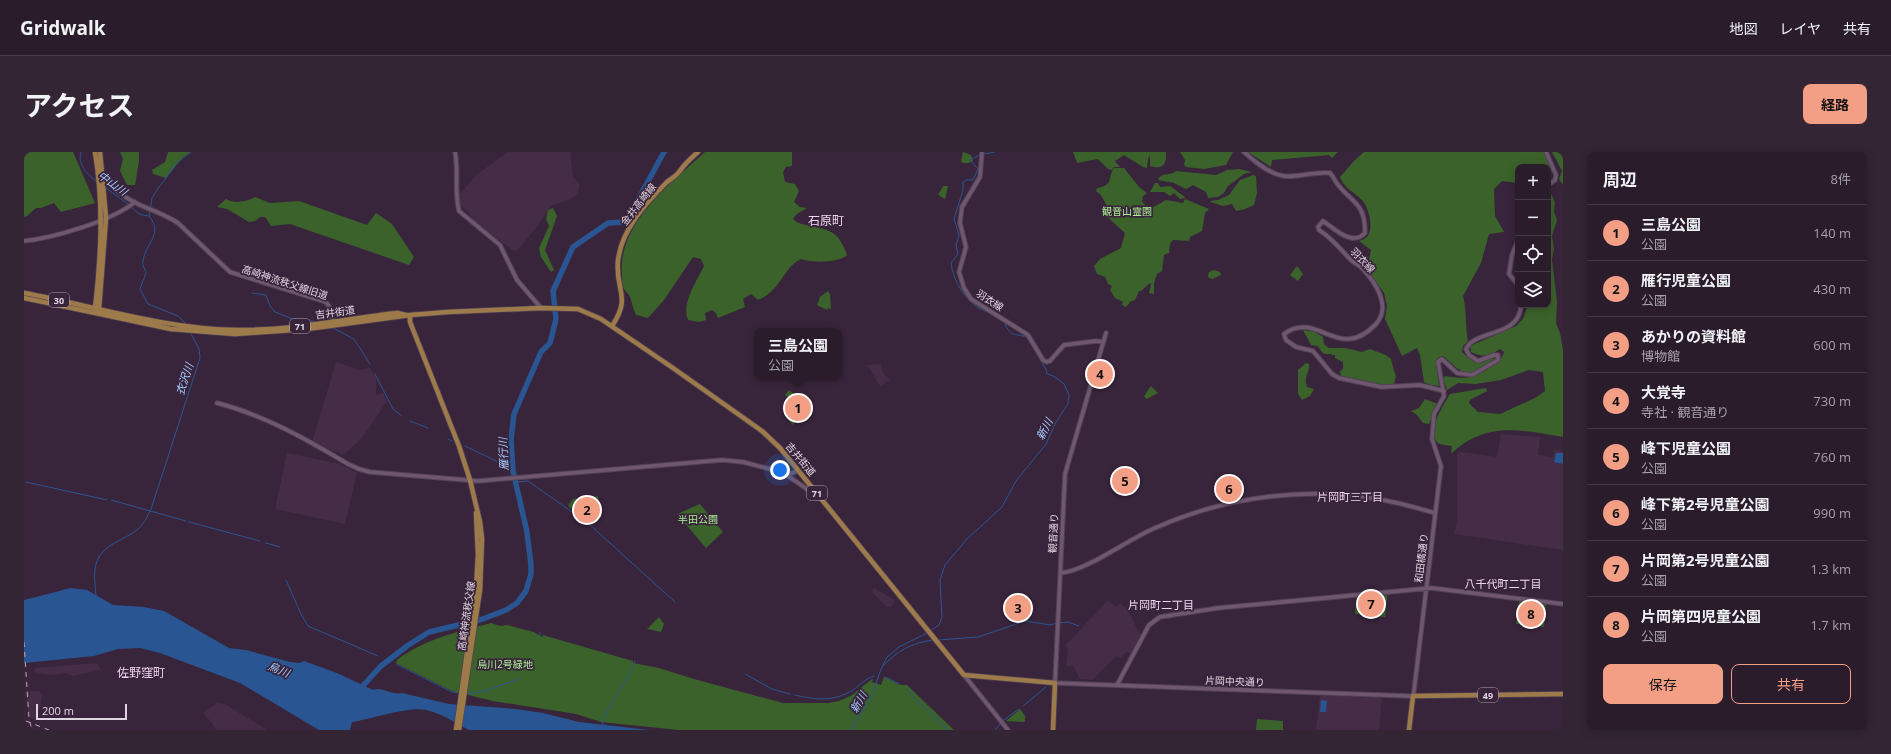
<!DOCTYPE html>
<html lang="ja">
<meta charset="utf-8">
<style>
body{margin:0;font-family:"Open Sans","Noto Sans JP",sans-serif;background:#332534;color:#f1f3f6}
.controls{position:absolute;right:12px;top:12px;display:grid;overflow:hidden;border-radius:8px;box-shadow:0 2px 10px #0003}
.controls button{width:36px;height:36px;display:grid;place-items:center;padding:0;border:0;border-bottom:1px solid #473a48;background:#2b1c2c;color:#f1f3f6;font:20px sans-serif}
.scale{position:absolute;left:12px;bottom:10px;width:91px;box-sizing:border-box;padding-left:4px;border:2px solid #e1d4e2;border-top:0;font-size:11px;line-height:14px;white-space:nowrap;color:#e1d4e2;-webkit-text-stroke:3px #39253b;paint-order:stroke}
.you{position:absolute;left:756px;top:318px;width:14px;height:14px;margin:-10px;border:3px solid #fff;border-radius:50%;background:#1a73e8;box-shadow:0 0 0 6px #1a73e833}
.badge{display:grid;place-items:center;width:26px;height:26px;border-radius:50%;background:#f39f85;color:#111;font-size:13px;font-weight:700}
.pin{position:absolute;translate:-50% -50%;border:2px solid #fff;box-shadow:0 1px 4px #0006}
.popup{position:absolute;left:730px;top:176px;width:88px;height:52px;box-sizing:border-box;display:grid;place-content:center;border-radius:8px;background:#2b1c2c;filter:drop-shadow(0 1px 3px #0005);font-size:13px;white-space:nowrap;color:#a6a1a9}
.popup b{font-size:15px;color:#f1f3f6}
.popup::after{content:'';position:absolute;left:50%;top:100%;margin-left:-8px;border:8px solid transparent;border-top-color:#2b1c2c}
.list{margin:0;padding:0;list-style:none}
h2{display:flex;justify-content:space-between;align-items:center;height:52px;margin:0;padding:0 16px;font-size:17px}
h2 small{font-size:13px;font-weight:400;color:#a6a1a9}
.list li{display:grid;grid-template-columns:26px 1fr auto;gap:12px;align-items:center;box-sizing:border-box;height:56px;padding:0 16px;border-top:1px solid #473a48}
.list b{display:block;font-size:15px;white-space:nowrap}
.list p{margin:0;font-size:13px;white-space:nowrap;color:#a6a1a9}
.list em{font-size:13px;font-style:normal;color:#a6a1a9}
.actions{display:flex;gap:8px;padding:12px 16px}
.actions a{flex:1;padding:9px 0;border:1px solid #f39f85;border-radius:8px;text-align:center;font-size:14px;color:#f39f85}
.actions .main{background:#f39f85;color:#111}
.icon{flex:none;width:22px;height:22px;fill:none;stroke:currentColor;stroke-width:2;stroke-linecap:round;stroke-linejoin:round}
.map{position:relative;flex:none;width:1539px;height:578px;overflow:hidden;border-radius:8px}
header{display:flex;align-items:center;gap:24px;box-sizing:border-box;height:56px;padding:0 20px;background:#2b1c2c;border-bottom:1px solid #473a48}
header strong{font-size:19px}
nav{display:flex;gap:22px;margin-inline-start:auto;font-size:14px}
.intro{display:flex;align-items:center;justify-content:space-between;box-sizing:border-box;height:96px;padding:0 24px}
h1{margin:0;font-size:28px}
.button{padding:10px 18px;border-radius:8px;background:#f39f85;color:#111;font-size:14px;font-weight:700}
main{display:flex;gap:24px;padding:0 24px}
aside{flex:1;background:#2b1c2c;border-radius:8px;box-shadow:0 2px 10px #0003}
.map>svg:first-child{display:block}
.built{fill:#452c47}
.green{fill:#3b622b}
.water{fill:#295692}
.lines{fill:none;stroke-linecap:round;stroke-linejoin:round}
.stream{stroke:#295692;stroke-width:1}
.river{stroke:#295692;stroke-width:5.5}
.minor-casing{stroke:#524154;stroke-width:5.5}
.major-casing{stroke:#524154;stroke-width:6}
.minor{stroke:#6e576f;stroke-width:3.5}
.major{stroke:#9d7a4a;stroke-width:4.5}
.rail{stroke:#b7a9b9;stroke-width:1;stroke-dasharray:5 5;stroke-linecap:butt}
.labels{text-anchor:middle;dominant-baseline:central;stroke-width:3.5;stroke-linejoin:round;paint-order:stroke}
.shield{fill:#39253b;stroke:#afa0b0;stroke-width:1}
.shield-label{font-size:9px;font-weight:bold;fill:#e1d4e2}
.street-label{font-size:10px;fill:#e1d4e2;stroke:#39253b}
.park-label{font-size:10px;fill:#abef92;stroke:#39253b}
.water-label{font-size:11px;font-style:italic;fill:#a4cafe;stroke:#39253b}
.neighbourhood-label{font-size:11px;fill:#efd5f1;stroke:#39253b}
.quarter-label{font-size:12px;fill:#efd5f1;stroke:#39253b}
</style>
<header>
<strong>Gridwalk</strong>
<nav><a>地図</a><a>レイヤ</a><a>共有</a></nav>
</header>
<div class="intro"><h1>アクセス</h1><a class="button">経路</a></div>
<main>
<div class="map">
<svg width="1539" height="578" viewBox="0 0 1539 578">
<rect width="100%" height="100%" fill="#39253b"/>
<path class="built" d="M484 0H546L549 25 555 32V37L552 43 547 47 527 54 511 77 493 99 488 98 447 66 445 61 436 53V42L452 23Z
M312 210 335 218 346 216 352 226V243L359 241 363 249 338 286 319 303 288 290Z
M856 212 860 222 866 228 856 234 843 213Z
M1477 282 1516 285 1514 303 1529 305 1530 298 1539 299V398L1430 382 1433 368V302L1437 300 1473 305Z
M263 301 316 312 333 321 321 372 251 357Z
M850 436 871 448 867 455H863L848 440Z
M1084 448 1092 455 1096 451 1103 457 1117 484 1107 502 1102 500 1097 506 1092 504 1069 528 1056 527 1049 514H1042L1044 498 1041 494Z
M73 511 77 518 48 524 42 521 26 523 11 520V516Z
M2 539H15L18 544 16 557 11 568 5 565Z
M1296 543 1358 546 1355 578H1292Z
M192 551 201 552 243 578H192L188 571 179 561Z"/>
<path class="green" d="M0 0H49L71 51 37 60 30 51 17 56H12L3 64 0 65Z
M96 0H115V9L111 33H103L96 19 99 7Z
M144 0H166L158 6 142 26 129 22 128 18 141 10Z
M681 0H768V14L762 15 759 20 761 30 771 32 775 39 770 50 776 55 783 56 773 62 769 67C774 72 779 72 786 74 808 78 815 81 823 103 815 111 787 111 777 107 760 114 757 139 734 148L727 142 719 147 721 155 694 166 692 161 688 158 681 161 682 168 675 170 664 168C657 151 673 129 680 114L677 107 669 105 640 148 624 166 612 163C609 157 608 151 606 145 605 142 601 139 599 135 598 132 598 127 598 123 593 72 647 31 681 0Z
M939 0 947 3 949 9 944 11H939L937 9Z
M1049 0H1142C1143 12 1139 18 1126 14V3L1124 7 1123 16 1119 15 1100 3 1091 9 1096 15H1090L1088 18 1084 17 1074 7 1053 11Z
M1156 0H1209L1202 13 1180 17 1162 15 1160 13 1161 8Z
M1224 0H1314L1308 6 1305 3 1248 8 1247 15Z
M1340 0H1523L1529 20 1524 21V15H1494V31L1478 29 1470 37 1471 64 1480 80 1465 82 1457 111 1439 144C1443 159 1441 174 1444 189L1439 194 1438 200C1451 213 1456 211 1472 205 1462 213 1449 226 1436 218 1429 214 1425 208 1419 204L1414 206 1412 211 1415 234 1407 233 1400 230 1396 203 1393 196 1378 204 1361 167 1363 154 1360 141 1343 117 1347 98 1335 89C1338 88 1341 87 1343 85 1350 77 1345 57 1339 49 1331 40 1320 37 1316 25L1330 9Z
M1528 0H1539V33L1535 27 1538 19Z
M1090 16H1100L1115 35 1123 41 1119 44 1118 50 1126 57 1142 48 1159 51 1161 47 1185 57 1181 61 1178 79 1166 85 1165 89 1149 88 1146 92 1145 101 1140 103 1138 119 1133 122 1130 131V142L1125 141 1127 132 1126 131 1117 139H1115L1111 148 1106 150 1102 155 1098 153 1099 150 1091 146 1086 138 1088 134 1084 132 1081 125 1073 122 1070 114 1076 107 1097 96 1101 81 1079 61 1084 56 1077 43 1072 39 1073 36C1090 33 1083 27 1090 16Z
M1215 17 1228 20 1220 22 1204 34 1200 41 1194 45 1184 46 1182 40 1169 33 1162 37 1150 31 1134 28C1138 19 1146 25 1152 19L1192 23 1203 18Z
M1229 23 1232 24 1233 41 1230 53 1221 57 1212 59 1208 52 1199 54 1187 50 1186 49 1194 48 1205 43 1216 28Z
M1131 31H1134L1136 35 1146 34 1162 46 1156 47 1150 41 1146 44 1140 40H1126Z
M919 34H924L921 47 914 43Z
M1525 37 1531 50 1530 60 1533 68 1528 84 1530 97 1528 107 1533 150 1532 171 1536 181 1539 198V285C1498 278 1461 269 1427 302L1428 294C1424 293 1417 293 1414 291 1401 281 1420 252 1426 242L1462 236 1463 239 1446 248 1445 251 1454 260 1476 262 1511 246 1521 239 1519 220 1505 218 1477 228 1452 232 1434 231 1423 238 1419 227 1421 224C1442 228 1454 226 1470 212 1474 208 1479 206 1480 200L1476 197C1466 204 1458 206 1447 200L1446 194 1492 174 1499 167 1504 153H1524Z
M231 45 246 51 275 49 343 73 352 61 368 72 390 105 385 113 266 72 247 74 241 65H236L231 69 225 70 203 57 193 55 202 47C210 52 223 50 231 45Z
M529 56 533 64 521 98 530 118 527 120 517 105 515 96 525 74 522 67 524 58Z
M1273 114 1279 122 1274 129 1266 123Z
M1190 118 1196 120 1197 123 1188 127 1185 126 1184 124 1185 120Z
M804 139 806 142 807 157 804 156 803 158 793 153 796 145Z
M1279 178 1291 180 1299 185 1300 192 1305 196H1321L1338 200 1346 197 1362 203 1367 207 1370 219 1372 224 1370 232 1359 233 1317 224 1316 219 1319 217V210L1311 206V203C1301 201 1300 205 1294 194L1287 193Z
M1282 211 1285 212C1286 221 1279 225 1283 235L1290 237 1286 244 1278 248 1274 242V218Z
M1127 234 1134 241 1123 247 1120 244Z
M765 238 771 243 781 258 769 273 762 265 766 262 769 254 765 246 761 243Z
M1401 247 1414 252 1405 272 1399 271 1392 262 1387 259 1395 256Z
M1106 317 1114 331 1093 341 1090 325Z
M1207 325 1214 345V347L1203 349 1196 329Z
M574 344 576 361 567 369 544 354 549 347Z
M676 352 699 380 682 396 653 362Z
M1364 439 1361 465 1331 462 1333 442Z
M1497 448 1522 451 1520 475 1492 472 1495 450Z
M635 465 640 472 637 480 623 477Z
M467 471 476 474 483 473 510 480 518 485 519 483 522 484 609 509V511L635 516 670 527 759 551H804L815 549 828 543 847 528 849 527 848 530 857 533 860 525 876 533H883L930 578H655L577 570 552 562 469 549 428 539 372 511 373 508C400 487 433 480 467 471Z
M996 557 1001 564V570L982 569Z
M1233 567 1259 569V578H1232Z"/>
<path class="water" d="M1532 301H1539V312L1530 310Z
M47 436 63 438 89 453 120 455 140 459 205 496 222 498 266 510 276 511 280 509 313 521 349 538C358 534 368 544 378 541L425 552 491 557 519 561 555 570 625 578H445C432 571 417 561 402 558 385 554 348 567 328 570L326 578H295L216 531 136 501 116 496 94 497 70 504 0 511V448Z
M1297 548 1303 549 1302 560H1296Z"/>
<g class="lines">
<path class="stream" d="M57 0C53 12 63 22 72 29
M957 2 946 8 954 17 949 28H942L939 30V38L930 67 935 83 932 93 934 102 927 111C929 130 945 156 965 160
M960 2 971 0
M82 36 105 53
M107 55 115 62 124 64
M228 141 242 143 246 154 251 160 269 167 295 170
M981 171C986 187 993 180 1004 186
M162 172 154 164 124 152 116 137 122 121C121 117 118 113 119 109 121 92 140 82 125 64L128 46 133 38 153 11 167 0
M309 176 330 187 346 212
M351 222 369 257 378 264
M386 269 404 276
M424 287 428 289
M441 294 489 317
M2 330 83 348
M493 330 504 329 565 372 651 450
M87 348 162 369
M165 370 236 389
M242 391 256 395
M262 428 277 462 284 474 354 504
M72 443C71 432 69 419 73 409 80 391 100 389 114 377 120 372 124 364 127 357L176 206 175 197 166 180
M1035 471 1044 470 1055 474
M906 479 915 473 918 465 916 428 921 413 943 387 978 355 992 329 1022 292 1032 270 1044 252 1045 243 1040 232 1031 225 1022 221 1023 219 1010 196
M516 484V481
M914 488 954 485 1001 469 1027 473 1032 471
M372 512 428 540 436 541
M858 515C873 499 887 491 909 488
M721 522 748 537 766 542
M861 525 876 532
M883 538 924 578
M443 542 461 539 495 527
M771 543C792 548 810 550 829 538 836 533 842 526 850 524
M999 554 1022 535
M980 568 995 557
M578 573C583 552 604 530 611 509
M827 578 848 544 857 517 863 505 875 495 903 481
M971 578 976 572"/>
<path class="river" d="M334 539 357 514 383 494 405 480 456 468 482 458 493 451 502 439 507 422V413L503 380 489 319 487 288 490 262 517 200 526 191 532 167 529 139 549 95 584 71 602 70 603 68 640 0"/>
<g class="minor-casing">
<path id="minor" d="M431 0C435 19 430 40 435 59L476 93 493 128 517 156
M958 0 956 25 938 55 936 71 942 95 935 120 940 136 947 147 1004 183 1019 208 1023 210 1026 209 1040 193 1072 189 1079 190
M1220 0C1230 9 1245 22 1260 24 1274 26 1290 19 1306 21 1310 25 1311 30 1315 34 1331 53 1341 52 1341 81 1328 95 1311 77 1299 69L1294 75 1295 78C1308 86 1316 97 1326 107 1329 111 1334 112 1338 116 1351 130 1368 154 1352 172 1314 212 1294 157 1260 182L1262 188 1272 195 1289 199 1308 222 1315 226 1358 235 1396 233 1420 239
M1522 0 1532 23 1531 28 1524 33
M80 27C89 36 99 45 112 51 126 58 141 62 154 71L206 120 302 150 307 157 309 171
M1494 88 1488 103 1485 122 1494 133
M0 89C29 86 88 69 111 50
M1082 181 1041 322 1031 531 1385 544H1389L1390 539 1417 314 1408 287 1410 262 1420 244 1414 210 1418 207 1433 221 1448 223 1474 208V203H1470L1454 209 1445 203 1442 197C1451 177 1496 186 1497 153
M193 251C240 263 282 287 324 312L335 317 346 320 454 329 698 308 719 310 765 322 774 319
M761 322 796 346
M1036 421C1063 419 1104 387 1131 376 1203 344 1287 333 1364 349 1380 352 1396 357 1411 361
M940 523 984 578
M1093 533 1125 473 1136 465 1194 456 1407 436 1539 452"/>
</g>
<g class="major-casing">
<path id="major" d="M0 141C70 154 140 177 212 178 266 179 320 167 373 161L382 163
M0 146 147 177 211 182 283 177 386 163 424 160 517 156 554 157 577 167 649 216 738 279 756 296 940 523 1031 531 1029 578
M71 157C77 105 80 52 71 0
M75 158 82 66 76 0
M386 163V170L435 294 446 328 456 370 458 387 456 438 435 578
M588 174C608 144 591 139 594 109 597 78 622 51 643 30 647 27 652 24 655 20 660 13 667 6 674 0
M432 578 452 437 454 403 452 361
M1385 578 1389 544 1539 542"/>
</g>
<use href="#minor" class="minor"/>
<use href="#major" class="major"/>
<path class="rail" d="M0 490 5 567 8 578
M2 569 25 578"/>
</g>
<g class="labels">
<g class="shield">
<rect x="25" y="141" width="20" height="14" rx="3"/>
<rect x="266" y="167" width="20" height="14" rx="3"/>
<rect x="783" y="334" width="20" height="14" rx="3"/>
<rect x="1454" y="536" width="20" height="14" rx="3"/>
</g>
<g class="shield-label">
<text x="35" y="148">30</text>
<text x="276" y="174">71</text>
<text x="793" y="341">71</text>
<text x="1464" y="543">49</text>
</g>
<g class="street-label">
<text transform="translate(614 52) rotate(-52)">金井高崎線</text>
<text transform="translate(1339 108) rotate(46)">羽衣線</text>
<text transform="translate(261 130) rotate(18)">高崎神流秩父線旧道</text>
<text transform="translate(966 148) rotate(33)">羽衣線</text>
<text transform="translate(311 160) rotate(-8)">吉井街道</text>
<text transform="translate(777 307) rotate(50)">吉井街道</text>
<text transform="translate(1029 381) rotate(-87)">観音通り</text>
<text transform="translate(1397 406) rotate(-83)">和田橋通り</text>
<text transform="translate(442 464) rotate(-82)">高崎神流秩父線</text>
<text transform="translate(1211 529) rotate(2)">片岡中央通り</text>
</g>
<g class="park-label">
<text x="1103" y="59">観音山霊園</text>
<text x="674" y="367">半田公園</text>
<text x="481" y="512">烏川2号緑地</text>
</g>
<g class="water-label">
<text transform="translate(89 31) rotate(36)">中山川</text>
<text transform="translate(160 227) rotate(-72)">衣沢川</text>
<text transform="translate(1020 277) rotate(-62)">新川</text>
<text transform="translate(479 302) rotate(-93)">雁行川</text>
<text transform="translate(255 517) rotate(22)">烏川</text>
<text transform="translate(834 550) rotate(-60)">新川</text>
</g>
<g class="neighbourhood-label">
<text x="1326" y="344">片岡町三丁目</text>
<text x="1479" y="431">八千代町二丁目</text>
<text x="1137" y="452">片岡町二丁目</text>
</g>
<g class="quarter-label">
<text x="802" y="68">石原町</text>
<text x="117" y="520">佐野窪町</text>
</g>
</g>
</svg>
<div class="controls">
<button>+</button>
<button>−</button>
<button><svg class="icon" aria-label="locate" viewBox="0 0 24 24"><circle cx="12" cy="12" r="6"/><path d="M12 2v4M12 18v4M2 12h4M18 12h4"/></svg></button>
<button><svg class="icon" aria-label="layers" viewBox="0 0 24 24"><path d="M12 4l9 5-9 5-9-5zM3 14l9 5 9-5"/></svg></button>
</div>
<div class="scale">200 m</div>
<div class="you"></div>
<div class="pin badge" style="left:774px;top:256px">1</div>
<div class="popup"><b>三島公園</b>公園</div>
<div class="pin badge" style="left:563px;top:358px">2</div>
<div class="pin badge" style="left:994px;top:456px">3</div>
<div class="pin badge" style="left:1076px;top:222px">4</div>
<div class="pin badge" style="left:1101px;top:329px">5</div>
<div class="pin badge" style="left:1205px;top:337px">6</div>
<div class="pin badge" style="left:1347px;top:452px">7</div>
<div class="pin badge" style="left:1507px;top:462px">8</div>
</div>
<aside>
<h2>周辺<small>8件</small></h2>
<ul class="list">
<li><span class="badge">1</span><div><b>三島公園</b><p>公園</p></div><em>140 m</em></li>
<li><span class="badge">2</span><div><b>雁行児童公園</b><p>公園</p></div><em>430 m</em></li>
<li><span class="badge">3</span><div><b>あかりの資料館</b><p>博物館</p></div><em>600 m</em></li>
<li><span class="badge">4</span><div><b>大覚寺</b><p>寺社 · 観音通り</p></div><em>730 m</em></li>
<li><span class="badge">5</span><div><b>峰下児童公園</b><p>公園</p></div><em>760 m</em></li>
<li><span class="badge">6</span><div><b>峰下第2号児童公園</b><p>公園</p></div><em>990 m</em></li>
<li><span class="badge">7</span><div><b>片岡第2号児童公園</b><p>公園</p></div><em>1.3 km</em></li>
<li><span class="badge">8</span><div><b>片岡第四児童公園</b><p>公園</p></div><em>1.7 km</em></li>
</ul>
<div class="actions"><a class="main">保存</a><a>共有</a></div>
</aside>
</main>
